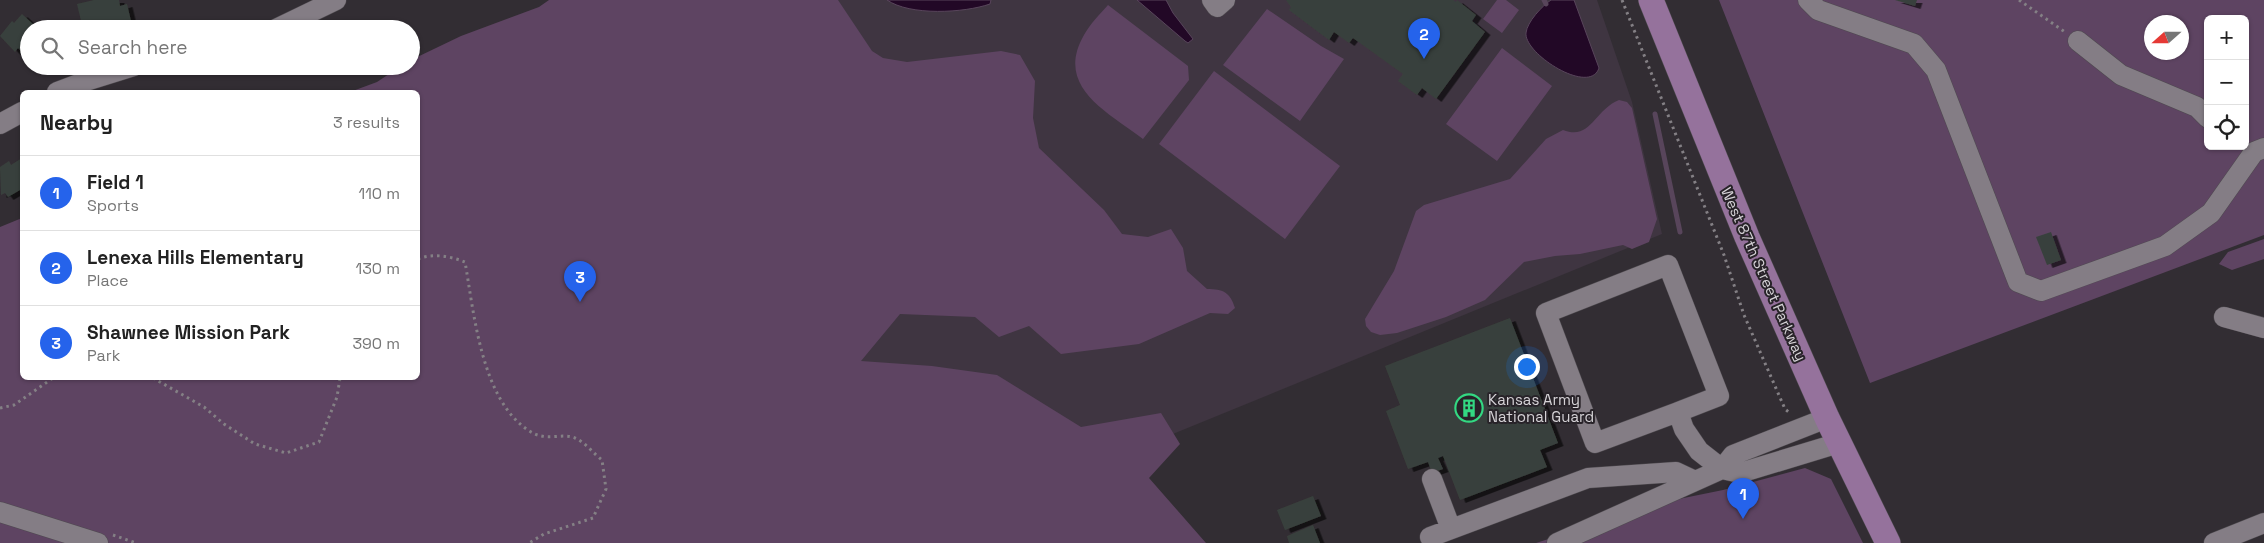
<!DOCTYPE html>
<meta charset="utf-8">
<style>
body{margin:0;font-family:"Space Grotesk",sans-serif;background:#f2f2f2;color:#222}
.controls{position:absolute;right:15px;top:15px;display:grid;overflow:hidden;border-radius:8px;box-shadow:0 1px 4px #0004}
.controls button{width:45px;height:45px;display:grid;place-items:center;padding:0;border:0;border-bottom:1px solid #e0e0e0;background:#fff;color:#222;font:25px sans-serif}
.compass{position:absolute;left:2144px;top:15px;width:45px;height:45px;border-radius:50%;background:#fff;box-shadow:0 1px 4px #0004;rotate:249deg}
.you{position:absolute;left:1526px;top:366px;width:18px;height:18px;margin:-12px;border:4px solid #fff;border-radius:50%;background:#1a73e8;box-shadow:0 0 0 8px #1a73e833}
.badge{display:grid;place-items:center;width:32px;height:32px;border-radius:50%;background:#2563eb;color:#fff;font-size:16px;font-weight:700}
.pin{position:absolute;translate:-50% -41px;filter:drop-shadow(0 1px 2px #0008)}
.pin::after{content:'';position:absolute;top:26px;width:18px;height:15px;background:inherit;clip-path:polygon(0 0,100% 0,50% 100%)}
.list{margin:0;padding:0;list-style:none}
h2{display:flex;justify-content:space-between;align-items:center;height:65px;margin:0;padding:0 20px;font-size:21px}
h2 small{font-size:16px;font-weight:400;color:#767676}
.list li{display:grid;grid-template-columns:32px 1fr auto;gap:15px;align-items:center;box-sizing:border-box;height:75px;padding:0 20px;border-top:1px solid #e0e0e0}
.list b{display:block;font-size:19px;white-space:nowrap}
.list p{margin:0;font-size:16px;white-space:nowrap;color:#767676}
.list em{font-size:16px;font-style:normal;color:#767676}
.icon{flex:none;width:28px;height:28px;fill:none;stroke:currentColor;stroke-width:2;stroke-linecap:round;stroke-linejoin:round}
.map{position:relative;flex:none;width:2264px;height:543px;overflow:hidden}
.search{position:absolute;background:#fff;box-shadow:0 1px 4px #0004;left:20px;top:20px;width:400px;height:55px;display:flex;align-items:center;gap:12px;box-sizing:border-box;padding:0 18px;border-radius:28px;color:#767676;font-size:19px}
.panel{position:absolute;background:#fff;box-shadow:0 1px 4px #0004;left:20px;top:90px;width:400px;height:290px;border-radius:8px}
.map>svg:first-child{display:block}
.built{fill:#3f3541}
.green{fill:#5e4462;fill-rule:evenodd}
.water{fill:#220826;stroke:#58455b}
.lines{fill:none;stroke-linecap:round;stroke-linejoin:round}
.stream{stroke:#58455b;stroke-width:5}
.building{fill:#39413c;filter:url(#shadow)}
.minor-casing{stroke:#4e4a4f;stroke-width:21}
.major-casing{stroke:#4e4a4f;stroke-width:26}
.path{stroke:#848085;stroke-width:3;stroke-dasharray:2.5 4;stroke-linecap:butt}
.minor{stroke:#847d85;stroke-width:20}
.major{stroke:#95729c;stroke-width:25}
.labels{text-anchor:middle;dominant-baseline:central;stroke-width:4;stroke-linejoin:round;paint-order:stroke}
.street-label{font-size:15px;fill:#d5d2d6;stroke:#282329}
.poi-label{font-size:15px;fill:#d5d2d6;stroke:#282329;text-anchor:start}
</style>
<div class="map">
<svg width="2264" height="543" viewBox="0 0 2264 543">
<defs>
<filter id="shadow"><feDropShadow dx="5.5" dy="3" stdDeviation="0" flood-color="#0009"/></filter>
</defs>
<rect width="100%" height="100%" fill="#322d33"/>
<path class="built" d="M624 0H1597L1632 102 1662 234 906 543Z"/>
<path class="green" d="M549 0H838L872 51 883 58 907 62 1001 51 1020 55 1035 81 1033 118 1039 148 1104 210 1122 234 1148 237 1171 229 1183 248 1187 271 1207 289C1223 289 1230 292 1235 308L1228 314 1210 313 1139 344 1061 354 1029 326 999 337 975 317 900 314 861 361 932 366 997 375 1081 427 1161 413 1180 444 1149 478 1206 543H0V227L22 218V378H418V92H350L377 82 401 66H411V60L461 36 539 7Z
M1497 0H1506L1519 10 1502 33 1483 19Z
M1719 0H2264V235L1870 383ZM2208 19H2245V146H2208ZM2152 22H2182V52H2152Z
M1108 5 1188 66 1189 80 1143 139C1108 112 1054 87 1084 35 1090 24 1100 14 1108 5Z
M1267 9 1321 46 1344 59 1300 121 1223 65Z
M1502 48 1552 86 1497 161 1446 124Z
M1214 71 1340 166 1285 239 1159 144Z
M1619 100 1627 102 1632 108 1657 219 1649 242 1632 249 1623 245 1580 254 1555 256 1524 262 1485 300 1446 317 1397 333 1380 335 1371 332 1366 326 1365 319 1394 271 1416 211 1424 205 1510 179 1546 139 1563 130C1591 141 1594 110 1619 100Z
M2264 239V259L2232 270 2219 264 2228 252Z
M1805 468 1831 479 1863 543H1536L1664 502 1723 490Z"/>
<path class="water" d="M887 0H991L990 4C964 13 910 16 887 0Z
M1137 0H1166L1173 13 1193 39 1188 43 1185 41Z
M1551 0H1574L1599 68C1590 96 1524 54 1526 33 1527 22 1542 6 1551 0Z"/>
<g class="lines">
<path class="stream" d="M1544 0 1546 4
M1655 114 1680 232"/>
</g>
<path class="building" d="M94 0H119L120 6 127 4 131 21 109 29V25L83 29 77 4Z
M1286 0H1453L1456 2 1457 0 1476 15 1472 21 1485 32 1436 99 1422 88 1417 95 1398 81 1403 74 1353 38 1349 43 1334 32 1329 40 1289 10 1291 7Z
M1895 0H1917L1915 6Z
M22 14 35 26 39 21 46 29H29V51L25 55 18 48 15 52 0 36 12 21 14 23Z
M22 158V195L20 190 8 197 5 193 1 195 0 167 9 161 11 165Z
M2051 232 2061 260 2047 265 2036 237Z
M1510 318 1558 443 1540 450 1547 467 1460 500 1443 456 1438 458 1443 469 1432 473 1428 462 1408 469 1386 411 1400 405 1385 366Z
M1313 496 1321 516 1285 530 1277 510Z
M1313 525 1320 543H1289L1287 536Z"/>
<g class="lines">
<g class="minor-casing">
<path id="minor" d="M1212 0 1217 7 1225 0
M1808 0 1818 10 1914 44 1936 70 2018 282 2041 291 2165 246 2211 213 2254 152 2264 148
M276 29 336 0
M2078 41 2121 75 2197 107 2208 118
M57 92 86 81 134 66
M0 124 22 112
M2224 317 2264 328
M1678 412 1719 396 1668 265 1546 313 1595 443 1678 412 1684 429 1699 451 1722 469 1740 473 1839 443
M1432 479 1451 529
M0 512 98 543
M1430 537 1588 478 1676 472 1693 480
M1557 543 1722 469 1733 455 1827 418
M2214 543 2264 523"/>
</g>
<g class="major-casing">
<path id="major" d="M1651 0 1747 237 1827 418 1888 543"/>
</g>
<path class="path" d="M1622 0 1724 255 1744 315 1785 409 1791 414
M2019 0 2065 32
M418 259C432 253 450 256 465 262 474 312 481 399 528 430 546 443 561 432 575 438 585 442 594 454 602 460L606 489 593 518 544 534 529 543
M153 378 204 407 224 424 255 444 286 453 319 442 337 397 340 378
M0 408 14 405 53 378
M113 535 136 543"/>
<use href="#minor" class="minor"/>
<use href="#major" class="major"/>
</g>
<defs>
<g id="building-ring" transform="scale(1.4375)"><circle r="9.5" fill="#282329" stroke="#33d882" stroke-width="1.5"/><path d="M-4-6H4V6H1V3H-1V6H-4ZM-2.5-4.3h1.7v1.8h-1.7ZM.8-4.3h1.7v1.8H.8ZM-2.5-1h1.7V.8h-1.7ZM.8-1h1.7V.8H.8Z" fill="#33d882"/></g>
</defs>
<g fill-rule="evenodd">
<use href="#building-ring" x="1469" y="408"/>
</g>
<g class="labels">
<g class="street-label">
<text transform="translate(1764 274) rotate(66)">West 87th Street Parkway</text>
</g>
<g class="poi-label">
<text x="1488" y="399">Kansas Army<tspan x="1488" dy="17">National Guard</tspan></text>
</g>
</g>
</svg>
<div class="controls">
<button>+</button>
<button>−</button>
<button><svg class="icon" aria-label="locate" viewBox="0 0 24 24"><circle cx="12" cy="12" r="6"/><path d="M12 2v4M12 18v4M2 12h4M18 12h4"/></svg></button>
</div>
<svg class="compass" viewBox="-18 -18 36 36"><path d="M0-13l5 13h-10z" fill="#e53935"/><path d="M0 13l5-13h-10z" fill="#767676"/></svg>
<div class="you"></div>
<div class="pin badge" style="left:1743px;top:519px">1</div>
<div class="pin badge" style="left:1424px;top:59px">2</div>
<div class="pin badge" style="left:580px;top:302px">3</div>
<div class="search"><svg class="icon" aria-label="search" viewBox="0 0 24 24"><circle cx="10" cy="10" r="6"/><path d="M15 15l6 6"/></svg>Search here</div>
<section class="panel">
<h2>Nearby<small>3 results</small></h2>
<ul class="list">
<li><span class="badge">1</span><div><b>Field 1</b><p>Sports</p></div><em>110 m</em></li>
<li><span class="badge">2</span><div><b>Lenexa Hills Elementary</b><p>Place</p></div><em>130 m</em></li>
<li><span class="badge">3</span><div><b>Shawnee Mission Park</b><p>Park</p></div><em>390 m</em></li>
</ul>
</section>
</div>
